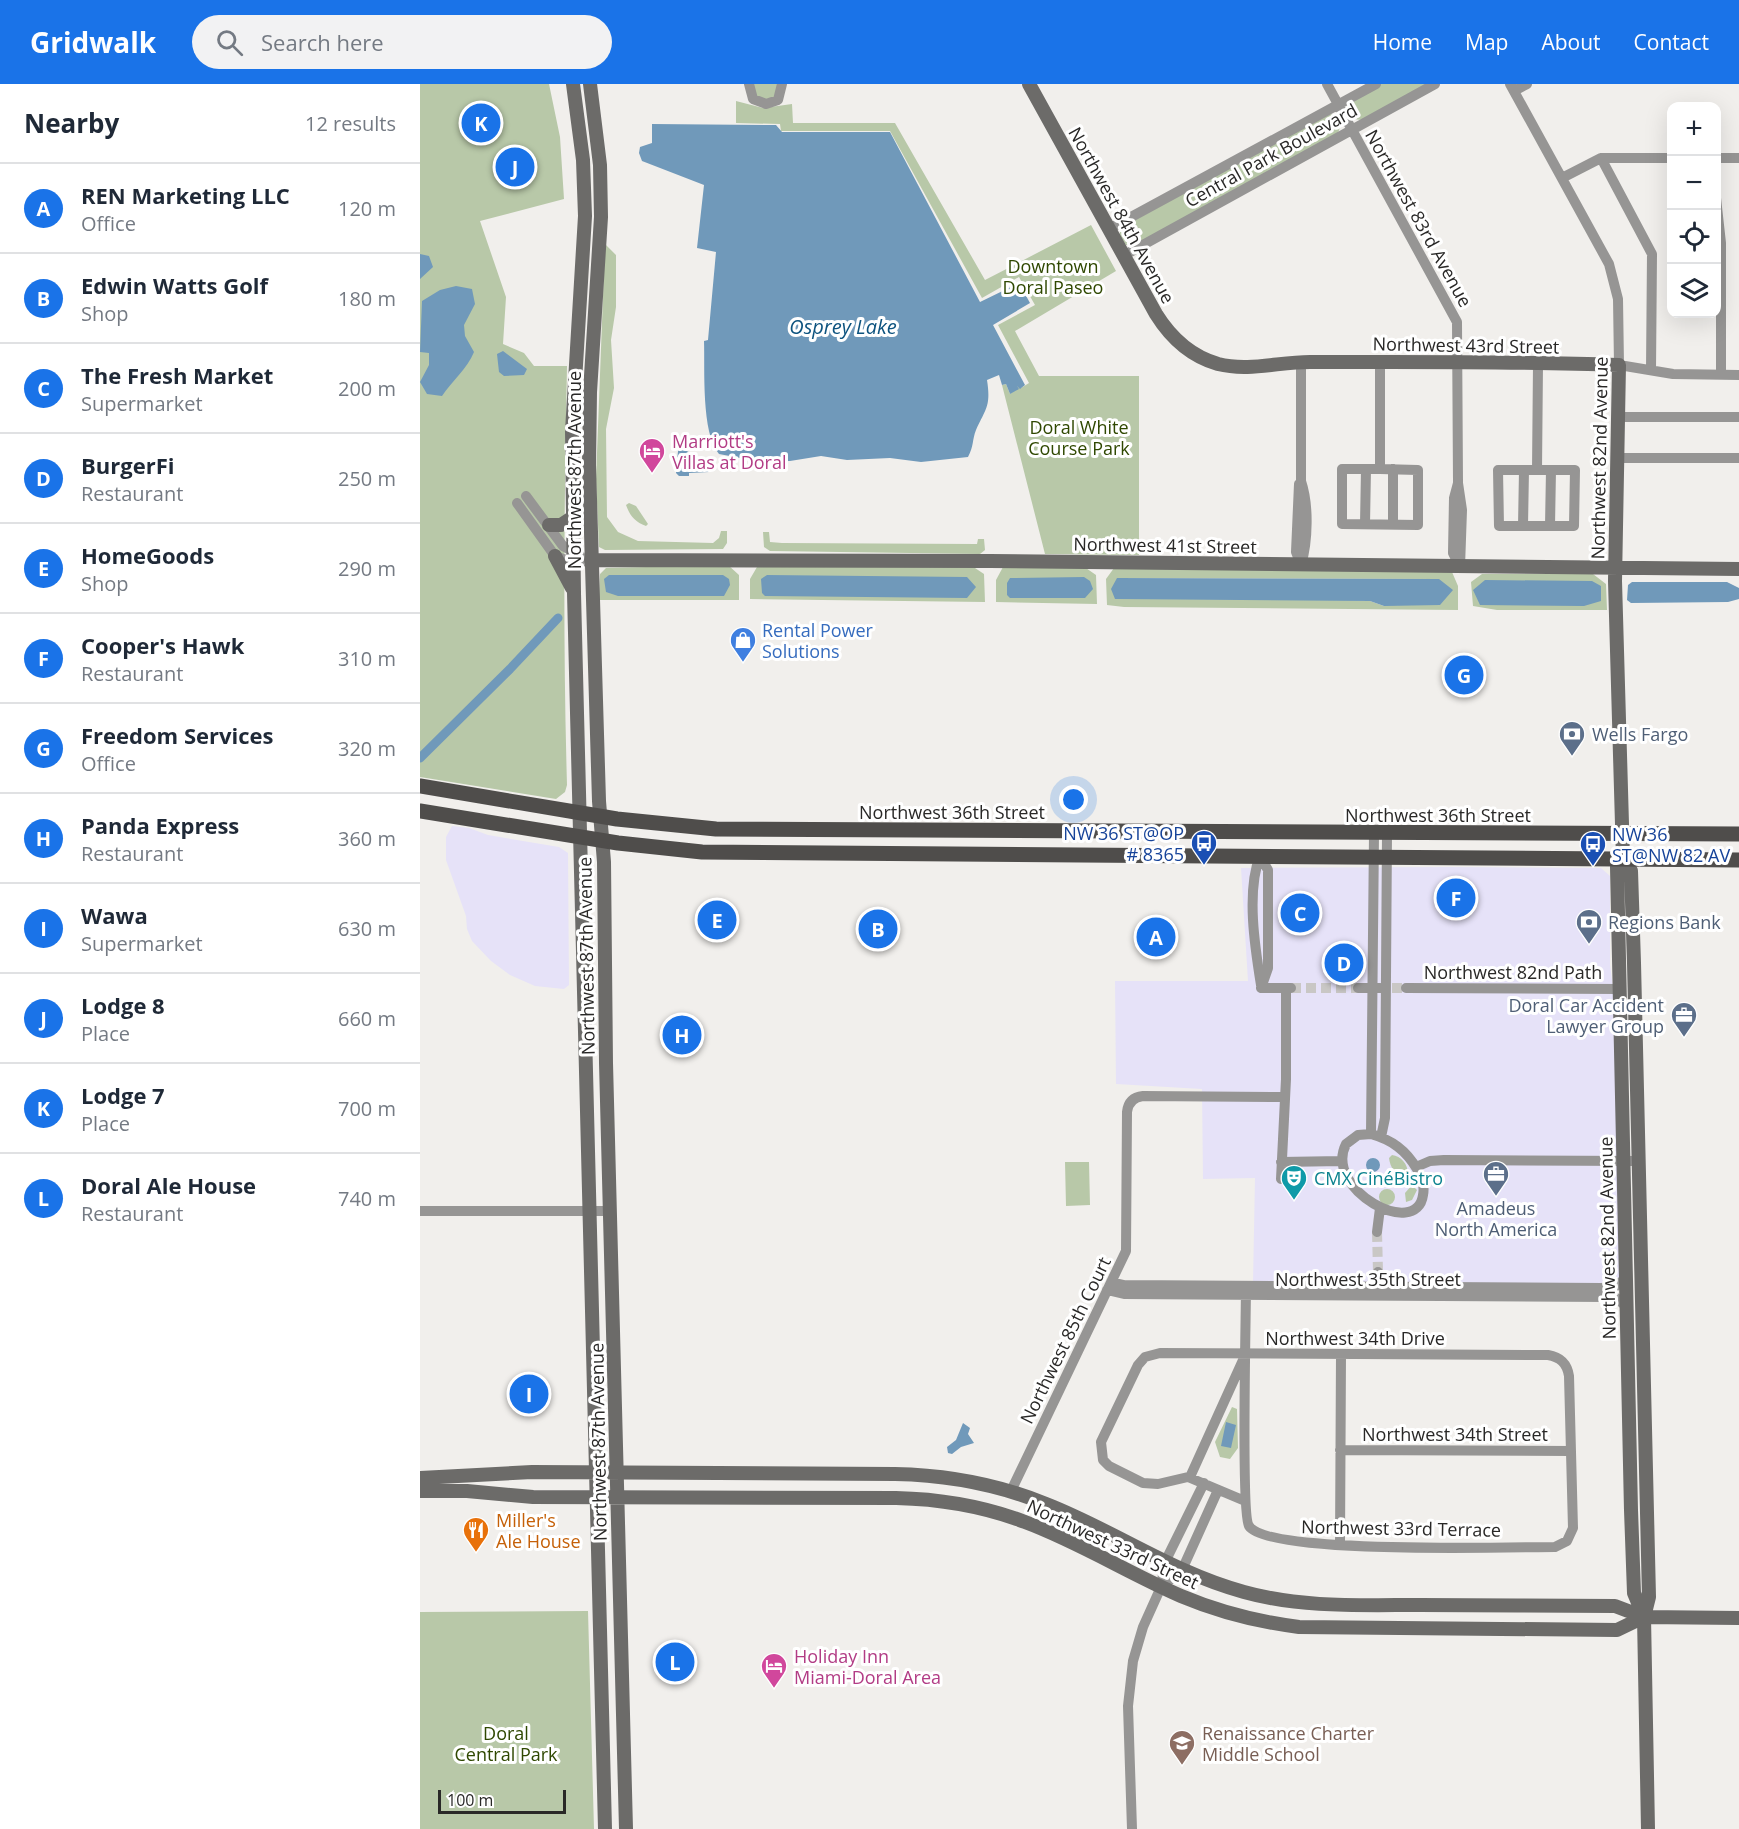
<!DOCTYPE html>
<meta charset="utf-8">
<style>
body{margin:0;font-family:"Open Sans",sans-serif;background:#f2f2f3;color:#1f2937}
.controls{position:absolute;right:18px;top:18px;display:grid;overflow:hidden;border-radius:12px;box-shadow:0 6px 24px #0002}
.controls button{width:54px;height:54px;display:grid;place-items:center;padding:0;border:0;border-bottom:2px solid #e0e1e3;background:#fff;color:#1f2937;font:30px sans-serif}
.scale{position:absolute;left:18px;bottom:15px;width:128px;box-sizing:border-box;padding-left:6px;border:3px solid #292827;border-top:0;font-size:16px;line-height:21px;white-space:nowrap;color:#292827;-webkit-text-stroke:4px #fff;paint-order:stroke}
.you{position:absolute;left:654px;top:716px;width:21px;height:21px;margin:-15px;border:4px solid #fff;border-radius:50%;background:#1a73e8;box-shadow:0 0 0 9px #1a73e833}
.badge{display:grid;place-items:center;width:39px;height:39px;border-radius:50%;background:#1a73e8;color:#fff;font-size:20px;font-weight:700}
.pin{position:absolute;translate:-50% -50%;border:3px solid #fff;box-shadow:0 2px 6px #0006}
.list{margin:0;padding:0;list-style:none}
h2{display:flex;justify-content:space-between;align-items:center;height:78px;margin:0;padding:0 24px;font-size:26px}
h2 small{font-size:20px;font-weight:400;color:#747a83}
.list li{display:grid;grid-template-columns:39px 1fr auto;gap:18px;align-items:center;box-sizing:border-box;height:90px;padding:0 24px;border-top:2px solid #e0e1e3}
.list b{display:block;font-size:22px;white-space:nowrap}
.list p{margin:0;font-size:20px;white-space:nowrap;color:#747a83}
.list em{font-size:20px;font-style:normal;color:#747a83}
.icon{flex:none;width:33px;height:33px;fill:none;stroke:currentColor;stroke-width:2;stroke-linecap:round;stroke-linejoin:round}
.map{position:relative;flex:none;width:1319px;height:1745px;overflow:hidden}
header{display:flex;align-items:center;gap:36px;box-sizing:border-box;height:84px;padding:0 30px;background:#1a73e8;color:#fff}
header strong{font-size:28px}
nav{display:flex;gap:33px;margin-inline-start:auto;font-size:21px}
.search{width:420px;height:54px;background:#f2f2f3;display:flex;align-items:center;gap:15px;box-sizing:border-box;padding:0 21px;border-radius:33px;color:#747a83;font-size:22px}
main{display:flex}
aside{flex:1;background:#fff}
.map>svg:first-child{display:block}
.commercial{fill:#e6e2f8}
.green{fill:#b8c8a8;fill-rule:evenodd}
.water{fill:#7099ba}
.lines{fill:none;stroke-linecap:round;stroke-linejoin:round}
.canal{stroke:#7099ba;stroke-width:9}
.street-tunnel{stroke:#c9c7c5;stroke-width:10;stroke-dasharray:10 5;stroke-linecap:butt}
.street{stroke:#969594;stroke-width:10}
.secondary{stroke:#6c6b69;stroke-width:14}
.primary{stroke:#4f4d4b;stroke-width:15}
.labels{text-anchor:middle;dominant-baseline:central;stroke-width:6;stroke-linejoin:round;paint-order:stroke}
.street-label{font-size:18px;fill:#292827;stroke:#fff}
.park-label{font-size:18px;fill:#2f4801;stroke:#fff}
.hotel-label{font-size:18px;fill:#b23c85;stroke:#fff;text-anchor:start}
.shop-label{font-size:18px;fill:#366cbe;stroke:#fff;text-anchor:start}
.service-label{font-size:18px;fill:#4e5e75;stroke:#fff;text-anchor:start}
.transit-label{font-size:18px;fill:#164399;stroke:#fff;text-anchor:end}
.culture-label{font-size:18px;fill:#0d838f;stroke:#fff;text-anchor:start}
.food-label{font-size:18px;fill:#c56008;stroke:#fff;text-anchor:start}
.education-label{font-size:18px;fill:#785e54;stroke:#fff;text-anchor:start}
.water-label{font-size:20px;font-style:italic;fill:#0d537f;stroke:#fff}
</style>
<header>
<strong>Gridwalk</strong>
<div class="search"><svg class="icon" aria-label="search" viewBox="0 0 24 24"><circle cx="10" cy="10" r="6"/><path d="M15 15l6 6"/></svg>Search here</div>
<nav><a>Home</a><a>Map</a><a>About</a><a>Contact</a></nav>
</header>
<main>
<aside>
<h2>Nearby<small>12 results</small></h2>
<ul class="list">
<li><span class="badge">A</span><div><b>REN Marketing LLC</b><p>Office</p></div><em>120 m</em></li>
<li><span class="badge">B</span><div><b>Edwin Watts Golf</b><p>Shop</p></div><em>180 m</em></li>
<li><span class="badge">C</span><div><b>The Fresh Market</b><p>Supermarket</p></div><em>200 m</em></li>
<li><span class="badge">D</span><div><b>BurgerFi</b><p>Restaurant</p></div><em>250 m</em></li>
<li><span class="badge">E</span><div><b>HomeGoods</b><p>Shop</p></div><em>290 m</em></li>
<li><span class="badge">F</span><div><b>Cooper's Hawk</b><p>Restaurant</p></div><em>310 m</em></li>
<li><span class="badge">G</span><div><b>Freedom Services</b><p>Office</p></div><em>320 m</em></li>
<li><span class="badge">H</span><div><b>Panda Express</b><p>Restaurant</p></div><em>360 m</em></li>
<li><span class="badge">I</span><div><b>Wawa</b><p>Supermarket</p></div><em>630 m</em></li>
<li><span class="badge">J</span><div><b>Lodge 8</b><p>Place</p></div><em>660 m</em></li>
<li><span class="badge">K</span><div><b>Lodge 7</b><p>Place</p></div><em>700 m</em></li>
<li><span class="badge">L</span><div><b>Doral Ale House</b><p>Restaurant</p></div><em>740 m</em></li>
</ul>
</aside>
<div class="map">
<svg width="1319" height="1745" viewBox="0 0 1319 1745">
<rect width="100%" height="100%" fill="#f1efec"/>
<path class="commercial" d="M32 742 49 744 68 751 139 763 148 769 149 901 144 905 115 902 90 891 71 877 52 857 47 845 46 832 26 776V753Z
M1028 783 1181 784 1190 792V881L1195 918 1199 1193 1193 1200 833 1199 835 1094 783 1095 782 1005 696 1000 695 897H828L821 784Z"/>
<path class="green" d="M0 0H129L140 53 144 115 60 137 86 213 83 260 104 269 114 282H147C144 422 143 560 147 701L145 708 136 715 0 693Z
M332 0H359L354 14 338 16Z
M961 0H1009L942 36 933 35 928 26 930 19Z
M316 17 343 24 372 20 373 39H475L565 196 671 141 696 187 595 247 619 292H719V471L625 470 582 301 586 300 590 310 597 302 601 304 609 299 578 241 615 221 599 193 562 214 470 47H361L360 40 316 39Z
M909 30 917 31 922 38 918 49 715 161H706L699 151 702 143Z
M185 160 196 171V223L191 256 194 304 186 345 187 433 198 448 218 457 293 459 299 454 301 447H307V459L303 465 185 466 179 463 176 395Z
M209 419 216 422 228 440 226 442C215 438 210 432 206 421Z
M343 448H349L350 458 362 459 557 460 558 455H564L565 466 560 470 350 467 344 463Z
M308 481 319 491V516H179L180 490 186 484Z
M552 482 564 490 565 518 330 515V495L337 483Z
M663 482 676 491 677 520 576 518V496L583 483Z
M694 484 1032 488 1038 502V526L704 523 687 521 686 495ZM698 494 1018 495 964 522 950 517 692 505Z
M1062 490H1173L1186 500 1187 526H1077L1053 522 1051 498Z
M972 1071C981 1072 988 1080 988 1090L984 1093C975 1091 970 1083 969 1074Z
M645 1078H669L670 1121 646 1122Z
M992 1101 997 1106 992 1116 986 1118 985 1109Z
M959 1113a8 8 0 1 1 16 0a8 8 0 1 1-16 0Z
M812 1323 817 1325 818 1364 810 1375 800 1373 795 1358Z
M168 1527 174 1745H0V1528Z"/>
<path class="water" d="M232 40 356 41 362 48H470L560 218 599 199 610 219 573 241 605 301 600 305 597 302 599 305 590 310 586 300 582 301 579 291 567 296C571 322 566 324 556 346 552 356 554 362 548 373L501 378 470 374 427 376 401 372 370 377H336L299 370C281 349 285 285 284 257L288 256 296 168 277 164 284 101 222 77 219 69 220 63 232 59Z
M0 170 9 172 13 183 0 195Z
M36 202 52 205 55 220 44 241 45 252 54 268C47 285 32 297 22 312L7 310 0 298 9 281V269L0 268 2 217 20 206Z
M83 267 107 285 104 291 84 292 79 288 77 270Z
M259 356 263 357 265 366 276 372 278 379 287 383 289 388 269 389V392H259L256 389Z
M189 491H303L309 495 310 501 304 512H198L186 508 184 495Z
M347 491 547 493 556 503 547 514 345 512 342 509 341 495Z
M664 493 670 497 673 505 665 514H590L587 511V499L590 494Z
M697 494 1019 495 1033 506 1020 521 964 522 950 517 695 515 691 505Z
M1065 496 1172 497 1181 502V517L1164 522 1060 521 1053 506Z
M1212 498H1307L1319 504V515L1308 518 1211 519 1207 516 1208 501Z
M946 1081a7 7 0 1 1 14 0a7 7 0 1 1-14 0Z
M806 1338 816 1341 811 1364 801 1362Z
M543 1339 550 1344 548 1350 554 1359 541 1363 532 1370 528 1369 527 1363 536 1356Z"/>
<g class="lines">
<path class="canal" d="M0 674 90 585 138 534"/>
<path class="street-tunnel" d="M871 904H938
M972 904H986
M957 1148 958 1188"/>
<path class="street" d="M329 0 333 15 346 20 358 16 362 0
M907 0 1037 238 1038 399 1034 414 1033 469 1040 483
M1090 0 1189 180 1198 215 1199 281 1253 290 1319 291
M1094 7 1107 0
M1181 74 1232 170 1231 286
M1296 74H1319
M1142 94 1181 74H1252
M1296 114 1301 159V290
M689 145 956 0
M703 172 1015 0
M1198 333H1319
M1198 374H1319
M960 385H922V440L998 441V386L960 385V278
M1117 386H1078L1079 442H1154L1155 386H1117L1118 280
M1038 399 1042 426 1040 483
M879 400 876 468 881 481
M106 412 143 462 160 471
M97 419 135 472 154 479 171 476
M945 440 946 385
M973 441V385
M1103 442 1104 386
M1130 442 1131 386
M881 481C888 457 889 421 881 397V278
M840 772 848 786V884L841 904
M840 772C826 807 835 864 841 901
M841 904H871
M938 904H960
M986 904 1199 905
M951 1050 954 750
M951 1050C972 1056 986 1066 997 1085 1002 1093 1005 1101 1003 1111 997 1156 903 1106 926 1060L938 1051Z
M961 1053 965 1034 967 750
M861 1078 922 1077
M996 1083 1010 1077 1024 1076 1218 1077
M861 1095 866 995V904
M0 1127H190
M957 1148 960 1124
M691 1198 704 1201 1182 1204 1196 1202 1206 1194
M687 1206 704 1210 1187 1213 1196 1214 1206 1222
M958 1208V1188
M920 1366 1151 1367
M770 1393 823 1276
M591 1407 706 1167 707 1028C708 1018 714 1013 723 1012L864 1013
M825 1417 768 1393 738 1400 723 1399 689 1382 683 1376 681 1358 718 1281 725 1273 740 1269 1128 1271C1140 1273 1147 1279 1149 1292L1153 1444 1147 1457 1135 1463C1090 1463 848 1471 829 1442 821 1431 826 1231 826 1202
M920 1461 921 1270
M741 1503 762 1486 798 1406
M712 1745 708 1622 713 1577 723 1543 741 1503 745 1478 784 1399"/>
<path class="secondary" d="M153 0 163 76 165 132 152 347 154 509 185 1745
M170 0 180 81 181 133 170 308 169 381 179 717 184 778 186 979 206 1745
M609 0 736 230C751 254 770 272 798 280 830 288 862 277 893 278 995 278 1097 277 1199 281L1195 497 1203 775 1211 787 1214 879 1229 1513 1224 1533 1228 1745
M129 441H141L153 433
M135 472 152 504
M171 476 570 477 1319 485
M1203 775 1197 783 1211 1426 1214 1509 1224 1533
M0 1394 112 1388 475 1390C527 1391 577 1400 626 1420 693 1446 753 1489 824 1508 881 1524 941 1521 1000 1521 1065 1521 1130 1522 1195 1522L1224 1533 1319 1534
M0 1407H47L113 1413 476 1414C520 1415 563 1422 605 1438 659 1458 708 1489 761 1512 799 1528 839 1538 879 1543L1197 1546 1224 1533"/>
<path class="primary" d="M0 702 197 735 296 745 1319 750
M0 727 198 759 282 768 1319 776"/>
</g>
<defs>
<g id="hotel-pin" transform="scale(1.35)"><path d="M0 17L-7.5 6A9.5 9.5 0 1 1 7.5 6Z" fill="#d1479c" stroke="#fff"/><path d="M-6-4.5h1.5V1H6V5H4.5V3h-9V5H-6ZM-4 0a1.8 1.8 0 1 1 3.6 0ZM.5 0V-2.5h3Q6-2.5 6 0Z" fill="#fff"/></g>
<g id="shop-pin" transform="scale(1.35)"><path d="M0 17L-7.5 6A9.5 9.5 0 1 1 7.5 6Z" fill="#3f7fe0" stroke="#fff"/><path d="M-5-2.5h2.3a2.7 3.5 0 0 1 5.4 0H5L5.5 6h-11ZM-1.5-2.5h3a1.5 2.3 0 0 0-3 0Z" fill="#fff"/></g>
<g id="bank-pin" transform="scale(1.35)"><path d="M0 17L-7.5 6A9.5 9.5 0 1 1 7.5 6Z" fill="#5c6f8a" stroke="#fff"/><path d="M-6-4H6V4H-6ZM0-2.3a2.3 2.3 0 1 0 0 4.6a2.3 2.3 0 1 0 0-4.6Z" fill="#fff"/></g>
<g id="bus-pin" transform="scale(1.35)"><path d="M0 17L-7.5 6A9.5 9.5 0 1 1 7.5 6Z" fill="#1a4fb4" stroke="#fff"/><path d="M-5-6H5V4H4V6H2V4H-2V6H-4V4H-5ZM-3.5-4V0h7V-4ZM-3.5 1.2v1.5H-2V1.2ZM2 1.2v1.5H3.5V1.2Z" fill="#fff"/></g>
<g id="office-pin" transform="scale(1.35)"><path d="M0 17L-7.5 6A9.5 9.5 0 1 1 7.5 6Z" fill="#5c6f8a" stroke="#fff"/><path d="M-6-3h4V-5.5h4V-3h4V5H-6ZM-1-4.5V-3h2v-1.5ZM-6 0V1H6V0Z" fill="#fff"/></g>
<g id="theatre-pin" transform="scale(1.35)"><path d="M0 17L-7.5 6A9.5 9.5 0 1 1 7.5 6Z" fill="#0f9aa8" stroke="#fff"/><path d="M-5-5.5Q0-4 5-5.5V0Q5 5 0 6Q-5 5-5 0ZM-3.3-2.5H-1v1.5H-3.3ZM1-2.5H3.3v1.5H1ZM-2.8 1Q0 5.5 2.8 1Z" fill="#fff"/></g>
<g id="restaurant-pin" transform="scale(1.35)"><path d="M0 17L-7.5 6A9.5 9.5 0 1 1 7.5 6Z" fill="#e8710a" stroke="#fff"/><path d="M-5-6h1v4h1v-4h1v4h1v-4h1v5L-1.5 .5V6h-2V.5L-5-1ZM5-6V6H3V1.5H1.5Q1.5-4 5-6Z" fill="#fff"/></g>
<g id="school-pin" transform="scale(1.35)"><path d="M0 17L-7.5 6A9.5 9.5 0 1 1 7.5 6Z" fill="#8d6e63" stroke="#fff"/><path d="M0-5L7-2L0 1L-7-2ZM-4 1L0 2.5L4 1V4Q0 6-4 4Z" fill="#fff"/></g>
</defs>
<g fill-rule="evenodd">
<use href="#hotel-pin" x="232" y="367"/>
<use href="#shop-pin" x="323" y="556"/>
<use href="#bank-pin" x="1152" y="650"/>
<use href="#bus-pin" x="784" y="759"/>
<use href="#bus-pin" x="1173" y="760"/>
<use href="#bank-pin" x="1169" y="838"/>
<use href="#office-pin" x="1264" y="931"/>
<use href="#office-pin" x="1076" y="1090"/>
<use href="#theatre-pin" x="874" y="1094"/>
<use href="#restaurant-pin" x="56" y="1446"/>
<use href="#hotel-pin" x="354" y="1582"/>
<use href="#school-pin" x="762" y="1659"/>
</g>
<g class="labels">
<g class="street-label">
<text transform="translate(851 71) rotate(-29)">Central Park Boulevard</text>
<text transform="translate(702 131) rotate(61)">Northwest 84th Avenue</text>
<text transform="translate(999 134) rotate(61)">Northwest 83rd Avenue</text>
<text transform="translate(1046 261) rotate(1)">Northwest 43rd Street</text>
<text transform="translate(1179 374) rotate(-89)">Northwest 82nd Avenue</text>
<text transform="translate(154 386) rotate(-90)">Northwest 87th Avenue</text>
<text transform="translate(745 461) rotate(1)">Northwest 41st Street</text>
<text x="532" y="728">Northwest 36th Street</text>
<text x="1018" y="731">Northwest 36th Street</text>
<text transform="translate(166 872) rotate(-91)">Northwest 87th Avenue</text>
<text x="1093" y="888">Northwest 82nd Path</text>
<text transform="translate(1187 1154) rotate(-91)">Northwest 82nd Avenue</text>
<text x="948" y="1195">Northwest 35th Street</text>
<text x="935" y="1254">Northwest 34th Drive</text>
<text transform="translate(645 1256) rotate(-64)">Northwest 85th Court</text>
<text x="1035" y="1350">Northwest 34th Street</text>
<text transform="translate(178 1358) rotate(-91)">Northwest 87th Avenue</text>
<text transform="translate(981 1444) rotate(1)">Northwest 33rd Terrace</text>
<text transform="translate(693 1460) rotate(25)">Northwest 33rd Street</text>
</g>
<g class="park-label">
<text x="633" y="182">Downtown<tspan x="633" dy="21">Doral Paseo</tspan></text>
<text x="659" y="343">Doral White<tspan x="659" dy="21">Course Park</tspan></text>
<text x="86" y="1649">Doral<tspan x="86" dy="21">Central Park</tspan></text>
</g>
<g class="hotel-label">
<text x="252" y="357">Marriott's<tspan x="252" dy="21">Villas at Doral</tspan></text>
<text x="374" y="1572">Holiday Inn<tspan x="374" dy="21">Miami-Doral Area</tspan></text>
</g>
<g class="shop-label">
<text x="342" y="546">Rental Power<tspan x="342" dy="21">Solutions</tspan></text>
</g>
<g class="service-label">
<text x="1172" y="650">Wells Fargo</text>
<text x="1188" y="838">Regions Bank</text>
<text x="1244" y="921" text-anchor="end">Doral Car Accident<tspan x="1244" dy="21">Lawyer Group</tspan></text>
<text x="1076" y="1124" text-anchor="middle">Amadeus<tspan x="1076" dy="21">North America</tspan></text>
</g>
<g class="transit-label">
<text x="764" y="749">NW 36 ST@OP<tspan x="764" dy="21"># 8365</tspan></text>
<text x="1192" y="750" text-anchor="start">NW 36<tspan x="1192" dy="21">ST@NW 82 AV</tspan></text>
</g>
<g class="culture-label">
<text x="894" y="1094">CMX CinéBistro</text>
</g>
<g class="food-label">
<text x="76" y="1436">Miller's<tspan x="76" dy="21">Ale House</tspan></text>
</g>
<g class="education-label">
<text x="782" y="1649">Renaissance Charter<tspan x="782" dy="21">Middle School</tspan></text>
</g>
<g class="water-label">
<text x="423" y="242">Osprey Lake</text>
</g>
</g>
</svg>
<div class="controls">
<button>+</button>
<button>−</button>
<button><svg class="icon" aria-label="locate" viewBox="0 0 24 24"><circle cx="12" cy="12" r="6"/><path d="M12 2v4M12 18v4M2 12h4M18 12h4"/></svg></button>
<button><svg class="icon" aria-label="layers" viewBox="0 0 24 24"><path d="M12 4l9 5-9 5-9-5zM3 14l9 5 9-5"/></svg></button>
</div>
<div class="scale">100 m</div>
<div class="you"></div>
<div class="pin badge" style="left:736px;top:853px">A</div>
<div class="pin badge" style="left:458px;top:845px">B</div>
<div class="pin badge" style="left:880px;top:829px">C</div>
<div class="pin badge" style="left:924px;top:879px">D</div>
<div class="pin badge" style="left:297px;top:836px">E</div>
<div class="pin badge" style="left:1036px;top:814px">F</div>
<div class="pin badge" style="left:1044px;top:591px">G</div>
<div class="pin badge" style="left:262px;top:951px">H</div>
<div class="pin badge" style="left:109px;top:1310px">I</div>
<div class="pin badge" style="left:95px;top:83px">J</div>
<div class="pin badge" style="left:61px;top:39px">K</div>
<div class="pin badge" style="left:255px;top:1578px">L</div>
</div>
</main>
